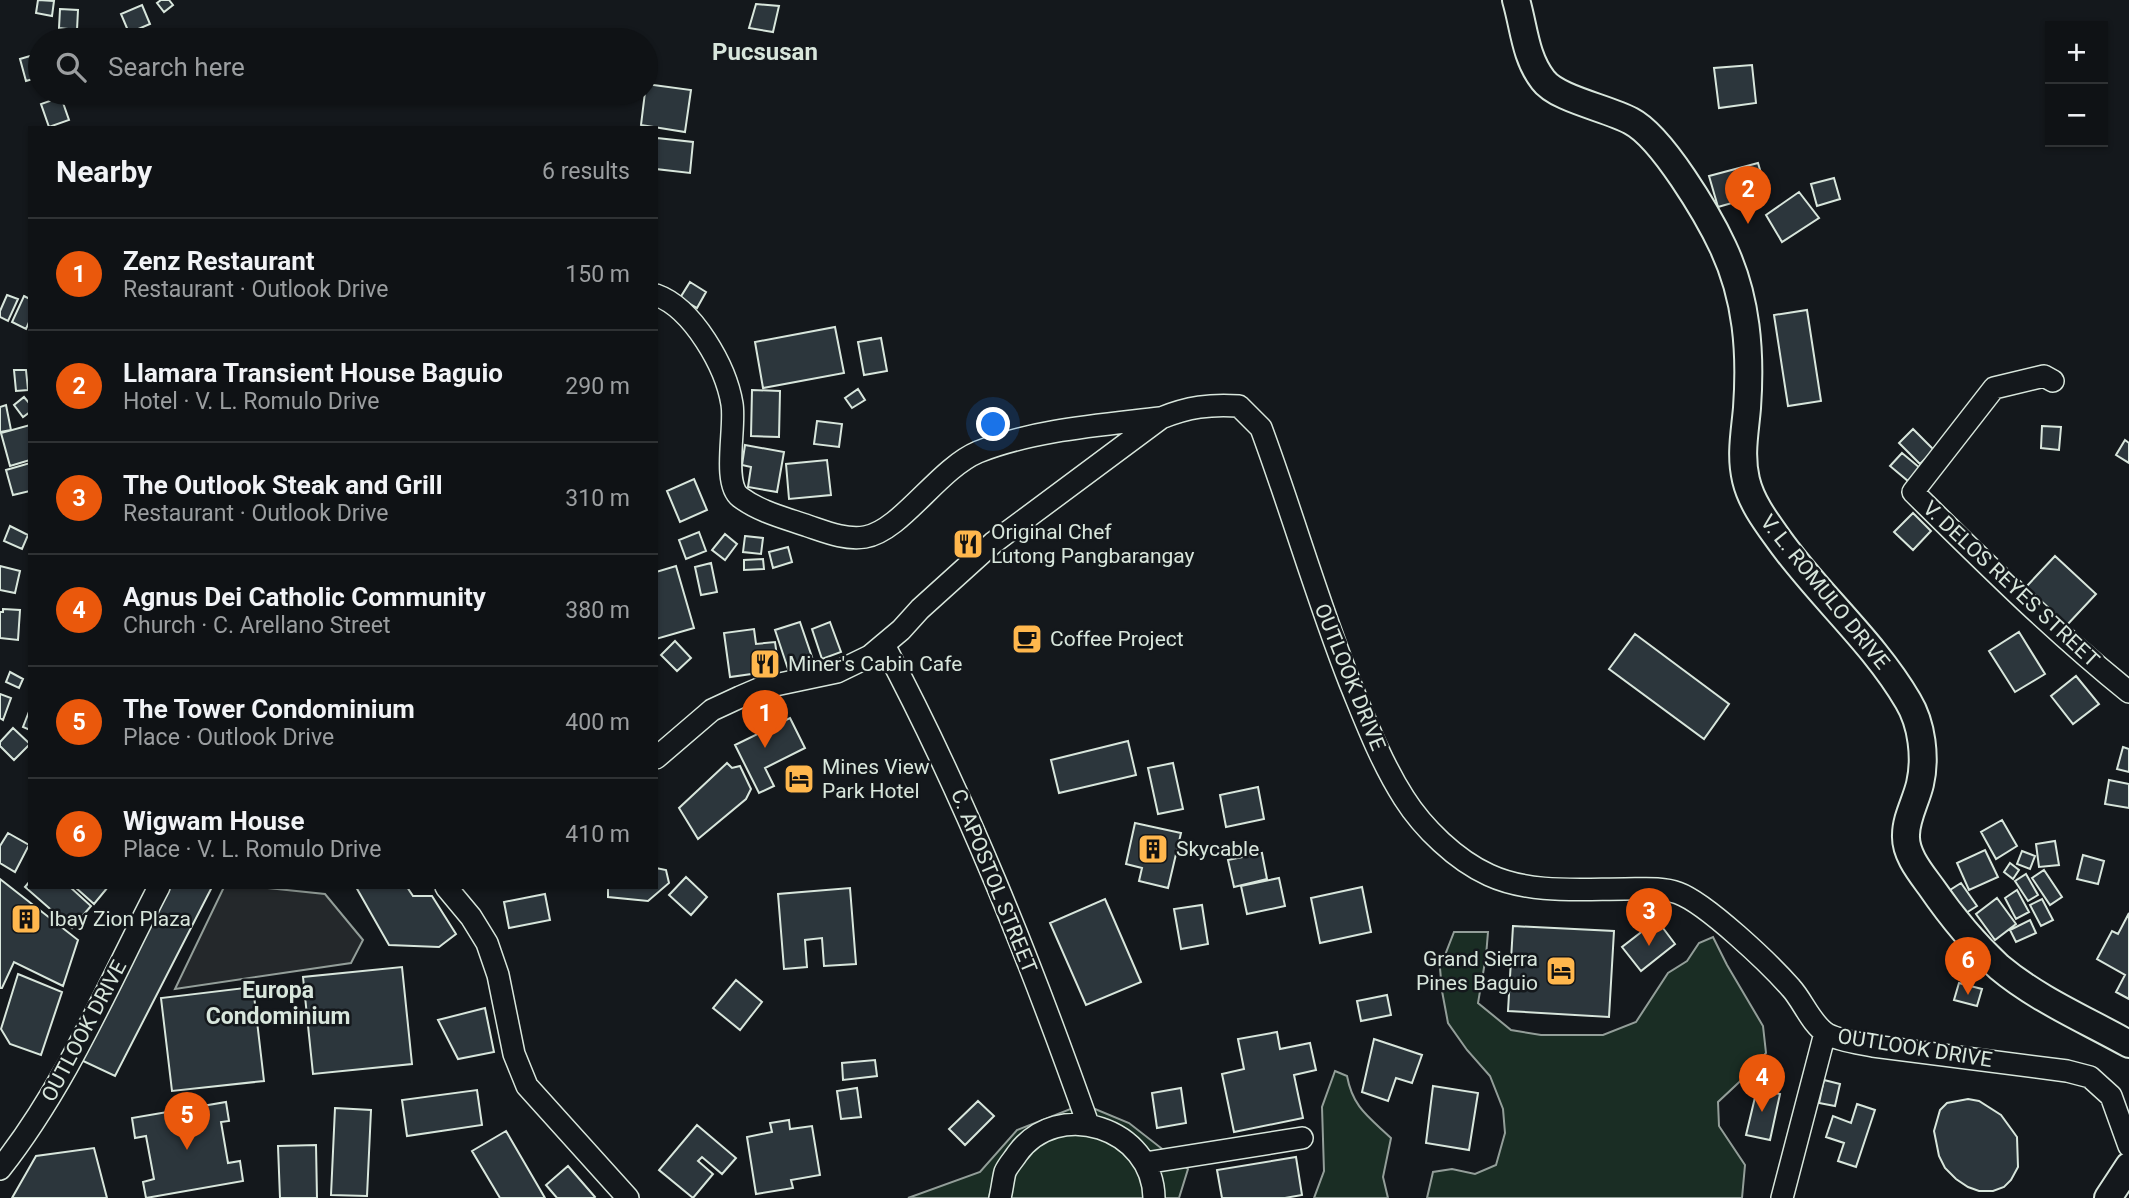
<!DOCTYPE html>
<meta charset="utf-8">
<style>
body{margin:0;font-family:Roboto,sans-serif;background:#1d2022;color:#f1f3f6}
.controls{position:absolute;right:21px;top:21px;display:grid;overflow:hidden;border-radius:0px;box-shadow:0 2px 5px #0004}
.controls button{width:63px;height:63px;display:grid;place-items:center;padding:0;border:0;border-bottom:2px solid #2f3234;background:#0f1215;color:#f1f3f6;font:35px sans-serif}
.you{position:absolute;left:994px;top:425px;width:24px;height:24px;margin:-18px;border:5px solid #fff;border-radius:50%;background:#1a73e8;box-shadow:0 0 0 10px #1a73e833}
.badge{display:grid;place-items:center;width:46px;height:46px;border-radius:50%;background:#ea580c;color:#fff;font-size:23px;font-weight:700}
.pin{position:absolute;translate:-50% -58px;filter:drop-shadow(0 2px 4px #0008)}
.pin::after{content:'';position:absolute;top:37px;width:24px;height:21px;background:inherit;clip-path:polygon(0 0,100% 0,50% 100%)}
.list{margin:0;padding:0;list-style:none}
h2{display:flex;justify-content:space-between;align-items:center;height:91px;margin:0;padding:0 28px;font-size:30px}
h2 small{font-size:23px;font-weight:400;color:#9b9ea0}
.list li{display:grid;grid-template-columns:46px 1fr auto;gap:21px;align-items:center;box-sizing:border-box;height:112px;padding:0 28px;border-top:2px solid #2f3234}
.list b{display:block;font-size:26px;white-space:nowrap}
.list p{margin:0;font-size:23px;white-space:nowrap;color:#9b9ea0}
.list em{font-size:23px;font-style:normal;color:#9b9ea0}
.icon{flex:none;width:38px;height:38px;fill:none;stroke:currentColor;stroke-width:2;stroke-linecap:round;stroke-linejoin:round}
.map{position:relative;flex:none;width:2129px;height:1198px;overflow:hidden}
.search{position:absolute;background:#0f1215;box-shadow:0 2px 5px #0004;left:28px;top:28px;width:630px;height:77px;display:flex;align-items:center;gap:18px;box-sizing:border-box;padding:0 24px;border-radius:38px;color:#9b9ea0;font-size:26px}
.panel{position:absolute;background:#0f1215;box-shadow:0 2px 5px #0004;left:28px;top:126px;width:630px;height:763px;border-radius:0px}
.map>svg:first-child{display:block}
.green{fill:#1a2d24;stroke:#939e99;stroke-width:2}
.parking{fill:#24282b;stroke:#939e99;stroke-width:2}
.building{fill:#2c363c;stroke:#d8e6dc;stroke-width:2}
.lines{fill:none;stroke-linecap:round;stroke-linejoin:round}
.minor-casing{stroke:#d8e6dc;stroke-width:24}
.major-casing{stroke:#d8e6dc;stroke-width:30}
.minor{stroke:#14181c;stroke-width:21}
.major{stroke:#14181c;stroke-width:26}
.labels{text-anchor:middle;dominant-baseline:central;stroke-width:5;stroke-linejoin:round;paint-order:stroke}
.poi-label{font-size:21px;fill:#d8e6dc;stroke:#14181c;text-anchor:start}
.street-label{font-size:21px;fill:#d8e6dc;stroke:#14181c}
.neighbourhood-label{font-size:23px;font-weight:bold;fill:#d8e6dc;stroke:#14181c}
.quarter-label{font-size:24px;font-weight:bold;fill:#d8e6dc;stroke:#14181c}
</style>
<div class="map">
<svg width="2129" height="1198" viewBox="0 0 2129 1198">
<rect width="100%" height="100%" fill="#14181c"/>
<path class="green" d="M1454 932H1488L1486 956 1478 1003 1511 1030 1541 1035H1603L1636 1022 1668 973 1687 961 1699 943 1713 937 1727 965 1763 1026 1766 1053 1750 1072 1718 1102 1719 1126 1745 1165 1742 1198H1427L1433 1172 1452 1169 1475 1174 1496 1165 1505 1133 1503 1109 1490 1076 1467 1050 1448 1023 1442 991 1440 968Z
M1335 1071 1347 1076C1353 1108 1369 1117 1391 1138L1383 1177 1388 1198H1314L1324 1171 1322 1107Z
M1083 1104 1129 1123 1188 1169 1179 1198H908L980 1172 1017 1130Z"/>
<path class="parking" d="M224 887H258L325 894 363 940 351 963 175 989Z"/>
<path class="building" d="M38 0 54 1 52 16 36 13Z
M161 0H169L173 5 164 12 157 3Z
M756 4 779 6 773 32 749 28Z
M142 5 150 24 129 33 121 14Z
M60 9 78 10 77 30 59 28Z
M40 53V77L26 81 20 59Z
M1752 65 1756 103 1719 108 1714 68Z
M646 84 691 90 685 132 641 125Z
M61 97 69 120 49 127 41 104Z
M657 138 693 142 690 173 656 169Z
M1758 163 1767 193 1718 207 1709 176Z
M1834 178 1840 199 1817 206 1811 184Z
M1799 192 1819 218 1782 242 1766 215Z
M690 282 706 292 697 308 680 298Z
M7 295 18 299 8 321 0 317V311Z
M24 296 30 299V320L26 329 12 322Z
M1807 310 1821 401 1788 406 1774 315Z
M835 327 844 373 763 388 755 342Z
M881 338 887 371 864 375 858 342Z
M14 370H26L28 390 16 391Z
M858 389 865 400 852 408 845 398Z
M752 390 780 391 779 437 751 436Z
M24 397 30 404V412L23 417 14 405Z
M6 405 11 430 0 432V407Z
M817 421 842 424 839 447 814 444Z
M30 425V460L10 466 1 433Z
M2042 426 2061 427 2059 450 2041 448Z
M1913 429 1934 450 1920 464 1899 443Z
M2125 440 2129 443V463L2116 455Z
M745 445 784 452 777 492 748 487 751 467 742 465Z
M1902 453 1920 468 1908 481 1890 466Z
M827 460 831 495 789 499 786 464Z
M30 463V491L13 495 6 470Z
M694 479 707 510 680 522 667 491Z
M1913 513 1931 531 1913 550 1894 532Z
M10 526 28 535 22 549 4 541Z
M699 532 706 551 686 559 679 540Z
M725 534 737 544 725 560 712 550Z
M745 536 763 538 761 554 743 552Z
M788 547 792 562 773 568 769 552Z
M2055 556 2096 594 2066 626 2026 587Z
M763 559 764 569 744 570V560Z
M711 563 717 592 701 595 695 567Z
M0 566 20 571 15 593 0 590Z
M676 566 694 628 656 639V572Z
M3 609 20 610 18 640 0 638V612H3Z
M800 622 813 660 788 669 775 630Z
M830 622 841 652 822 659 812 629Z
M754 629 756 644 775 642 779 670 730 677 724 633Z
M2019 632 2045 674 2015 692 1989 651Z
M1635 634 1729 704 1704 739 1609 669Z
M675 641 691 658 677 671 661 655Z
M10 672 23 679 19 688 6 682Z
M2076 676 2099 704 2073 724 2051 696Z
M0 694 11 698 3 720 0 718Z
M30 709V730L23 727Z
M790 718 805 748 765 768 774 786 759 793 735 745Z
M13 728 30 744 14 760 0 746V742Z
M1128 741 1136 775 1059 793 1051 760Z
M2123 747 2129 749V772L2117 769Z
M727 763 732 768 740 766 751 789 746 799 698 839 679 808Z
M1173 763 1183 809 1158 814 1148 768Z
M2109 780 2129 784V808L2105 804Z
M1258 787 1264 819 1226 827 1220 795Z
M2002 820 2017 846 1996 859 1981 832Z
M1135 823 1181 833 1168 888 1139 881 1142 868 1126 864Z
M8 833 29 845 15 872 0 863V846Z
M2055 841 2059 865 2039 867 2036 844Z
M1985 850 1998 877 1969 890 1957 863Z
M2022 851 2035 856 2030 869 2017 864Z
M1262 853 1267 879 1234 887 1228 860Z
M2083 855 2104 861 2098 884 2077 879Z
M2010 863 2019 870 2013 879 2004 872Z
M656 868 666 870 669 883 648 901 608 897V887H656Z
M2044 870 2062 897 2050 905 2032 878Z
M2026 874 2038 895 2028 901 2015 881Z
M686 877 707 897 691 915 669 895Z
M1279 878 1285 906 1247 914 1241 886Z
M0 879 78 940 63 986 14 962 2 988H0Z
M30 881V887H70L91 906 72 928 25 887Z
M1961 883 1977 906 1966 913 1950 890Z
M75 887H108L94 904Z
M166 887H212L115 1076 81 1060Z
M356 887H407L413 896H432L456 934 439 947 389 945Z
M1362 887 1371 932 1320 943 1311 898Z
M850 888 856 964 824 966 822 938 805 940 807 967 784 969 778 894Z
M2017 890 2029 912 2016 919 2005 898Z
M545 894 550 920 509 928 504 902Z
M1997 898 2016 924 1995 940 1976 914Z
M1105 899 1141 982 1086 1005 1050 923Z
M2042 899 2053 920 2041 926 2030 905Z
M1202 905 1208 944 1181 949 1174 909Z
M2129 913V999L2116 992 2125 975 2097 959 2112 931 2118 934Z
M1657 920 1675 944 1641 971 1622 947Z
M2030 920 2036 933 2016 942 2010 930Z
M1513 926 1614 931 1609 1017 1508 1011Z
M402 967 412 1064 313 1074 303 977Z
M18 974 62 992 41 1055 10 1044 1 1029Z
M736 980 762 1002 740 1030 713 1008Z
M1959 983 1982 989 1977 1006 1954 1000Z
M253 987 264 1081 172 1091 161 998Z
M1387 995 1391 1015 1361 1021 1357 1001Z
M485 1008 494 1052 458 1059 438 1020Z
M1277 1032 1280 1049 1310 1043 1316 1070 1294 1075 1303 1118 1234 1132 1222 1074 1244 1069 1238 1039Z
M1374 1039 1422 1055 1412 1083 1396 1078 1388 1101 1362 1092Z
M875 1060 877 1076 843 1080 842 1063Z
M1824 1080 1840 1084 1835 1106 1819 1103Z
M1433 1086 1478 1093 1469 1150 1426 1143Z
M857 1088 861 1117 841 1119 837 1091Z
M1181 1088 1186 1123 1157 1128 1152 1093Z
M1757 1089 1780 1094 1770 1140 1746 1135Z
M477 1090 482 1125 407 1136 402 1100Z
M1968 1099 1979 1101 2001 1115 2017 1137 2018 1167 2011 1180 2004 1187 1993 1191H1979L1968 1187 1956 1179 1945 1168 1939 1156 1934 1131 1940 1110 1947 1103Z
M978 1101 994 1116 965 1145 949 1129Z
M226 1102 229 1121 221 1122 228 1163 240 1161 243 1181 146 1198 143 1182 154 1179 146 1136 135 1138 132 1118Z
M1857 1104 1875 1110 1856 1167 1838 1161 1844 1143 1826 1137 1833 1116 1851 1123Z
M335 1108 371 1110 367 1196 331 1195Z
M789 1120 790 1129 812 1126 820 1175 791 1180 793 1188 756 1194 747 1137 772 1132 770 1123Z
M697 1125 736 1158 722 1174 702 1157 698 1161 713 1174 693 1198 659 1170Z
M506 1131 545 1198H500L472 1151Z
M316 1145 317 1198H280L278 1146Z
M94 1148 107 1198H12L36 1156Z
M1296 1157 1302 1195 1285 1198H1222L1217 1170Z
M568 1166 595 1197 594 1198H557L546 1185Z"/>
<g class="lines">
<g class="minor-casing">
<path id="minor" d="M656 295C693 308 726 367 732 404 736 427 722 483 740 497 760 512 785 518 808 526 826 532 845 540 865 537 901 531 938 469 978 452 1033 430 1102 425 1160 418
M2053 381 2044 376 1994 388 1913 492C1983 561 2052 630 2129 692
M884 645C966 799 1030 960 1088 1124
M656 758 712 710 740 697 761 688 837 672 870 656 901 630 920 609 993 543 1161 418C1188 407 1210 404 1239 406L1261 428C1292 512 1317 599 1350 683 1366 722 1381 762 1404 798 1423 828 1456 860 1489 875 1530 894 1581 889 1625 889 1642 889 1662 887 1678 893 1706 903 1770 964 1791 988 1803 1001 1811 1024 1827 1034 1840 1041 1858 1043 1873 1046L2067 1071 2090 1077 2111 1096 2129 1146
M446 887 471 917 487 943 498 975 514 1054 527 1086 628 1198
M1145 1163 1302 1138
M0 1169C67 1084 109 983 159 887
M1000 1198C1002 1190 1003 1180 1005 1172 1008 1165 1014 1159 1017 1154 1058 1097 1153 1128 1154 1198
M1782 1198 1825 1033"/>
</g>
<g class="major-casing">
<path id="major" d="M1516 0C1524 27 1525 57 1543 80 1557 99 1607 108 1631 121 1662 137 1708 215 1723 247 1747 298 1751 352 1747 408 1745 432 1740 455 1746 480 1751 501 1764 519 1777 537 1817 594 1873 641 1908 701 1922 724 1926 758 1920 784 1916 801 1906 818 1906 835 1905 854 1920 872 1931 887 1951 916 1973 943 1999 967 2037 999 2086 1020 2129 1044
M2108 1198 2129 1166"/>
</g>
<use href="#minor" class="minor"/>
<use href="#major" class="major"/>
</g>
<defs>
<g id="restaurant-square" transform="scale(1.575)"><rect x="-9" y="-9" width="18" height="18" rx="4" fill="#ffb74d" stroke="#14181c"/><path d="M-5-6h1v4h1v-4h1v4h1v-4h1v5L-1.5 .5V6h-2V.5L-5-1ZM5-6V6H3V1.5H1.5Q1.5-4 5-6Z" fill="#111"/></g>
<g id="cafe-square" transform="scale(1.575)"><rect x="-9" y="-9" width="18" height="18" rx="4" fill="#ffb74d" stroke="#14181c"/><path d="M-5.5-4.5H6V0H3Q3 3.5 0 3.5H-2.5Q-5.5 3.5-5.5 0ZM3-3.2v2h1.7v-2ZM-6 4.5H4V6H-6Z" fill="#111"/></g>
<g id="hotel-square" transform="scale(1.575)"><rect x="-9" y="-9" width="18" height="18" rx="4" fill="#ffb74d" stroke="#14181c"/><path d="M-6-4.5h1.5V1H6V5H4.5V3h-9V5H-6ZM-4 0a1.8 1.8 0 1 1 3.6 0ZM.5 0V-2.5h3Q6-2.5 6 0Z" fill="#111"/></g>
<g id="building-square" transform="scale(1.575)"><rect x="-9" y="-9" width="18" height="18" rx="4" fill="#ffb74d" stroke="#14181c"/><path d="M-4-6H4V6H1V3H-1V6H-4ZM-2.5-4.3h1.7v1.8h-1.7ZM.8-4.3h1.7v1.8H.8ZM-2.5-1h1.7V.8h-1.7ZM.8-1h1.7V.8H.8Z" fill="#111"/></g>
</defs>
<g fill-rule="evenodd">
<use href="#restaurant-square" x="968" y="544"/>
<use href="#cafe-square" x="1027" y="639"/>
<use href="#restaurant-square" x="765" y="664"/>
<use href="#hotel-square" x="799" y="779"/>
<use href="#building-square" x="1153" y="849"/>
<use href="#building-square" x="26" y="919"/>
<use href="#hotel-square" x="1561" y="971"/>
</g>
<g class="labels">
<g class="poi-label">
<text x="991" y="532">Original Chef<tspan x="991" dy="24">Lutong Pangbarangay</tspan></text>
<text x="1050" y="639">Coffee Project</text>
<text x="788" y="664">Miner's Cabin Cafe</text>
<text x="822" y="767">Mines View<tspan x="822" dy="24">Park Hotel</tspan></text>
<text x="1176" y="849">Skycable</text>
<text x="49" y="919">Ibay Zion Plaza</text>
<text x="1538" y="959" text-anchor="end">Grand Sierra<tspan x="1538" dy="24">Pines Baguio</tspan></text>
</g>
<g class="street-label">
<text transform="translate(2011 584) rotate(43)">V. DELOS REYES STREET</text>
<text transform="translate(1825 592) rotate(51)">V. L. ROMULO DRIVE</text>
<text transform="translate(1350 677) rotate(68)">OUTLOOK DRIVE</text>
<text transform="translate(994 881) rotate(68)">C. APOSTOL STREET</text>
<text transform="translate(84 1031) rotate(-62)">OUTLOOK DRIVE</text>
<text transform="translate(1915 1048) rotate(9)">OUTLOOK DRIVE</text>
</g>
<g class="neighbourhood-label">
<text x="278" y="990">Europa<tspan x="278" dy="26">Condominium</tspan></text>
</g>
<g class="quarter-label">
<text x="765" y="52">Pucsusan</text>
</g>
</g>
</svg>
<div class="controls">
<button>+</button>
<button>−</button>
</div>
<div class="you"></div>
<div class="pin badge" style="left:765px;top:748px">1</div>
<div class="pin badge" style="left:1748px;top:224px">2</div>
<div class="pin badge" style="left:1649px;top:946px">3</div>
<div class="pin badge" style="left:1762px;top:1112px">4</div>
<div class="pin badge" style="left:187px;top:1150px">5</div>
<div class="pin badge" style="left:1968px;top:995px">6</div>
<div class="search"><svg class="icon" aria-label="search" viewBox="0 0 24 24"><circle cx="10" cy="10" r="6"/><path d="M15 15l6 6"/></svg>Search here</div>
<section class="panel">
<h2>Nearby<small>6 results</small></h2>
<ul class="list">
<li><span class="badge">1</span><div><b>Zenz Restaurant</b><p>Restaurant · Outlook Drive</p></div><em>150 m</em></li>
<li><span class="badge">2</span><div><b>Llamara Transient House Baguio</b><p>Hotel · V. L. Romulo Drive</p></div><em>290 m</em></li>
<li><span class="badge">3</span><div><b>The Outlook Steak and Grill</b><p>Restaurant · Outlook Drive</p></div><em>310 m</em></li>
<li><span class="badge">4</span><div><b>Agnus Dei Catholic Community</b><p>Church · C. Arellano Street</p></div><em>380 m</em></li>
<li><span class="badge">5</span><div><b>The Tower Condominium</b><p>Place · Outlook Drive</p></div><em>400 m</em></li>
<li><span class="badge">6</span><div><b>Wigwam House</b><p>Place · V. L. Romulo Drive</p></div><em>410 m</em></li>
</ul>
</section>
</div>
